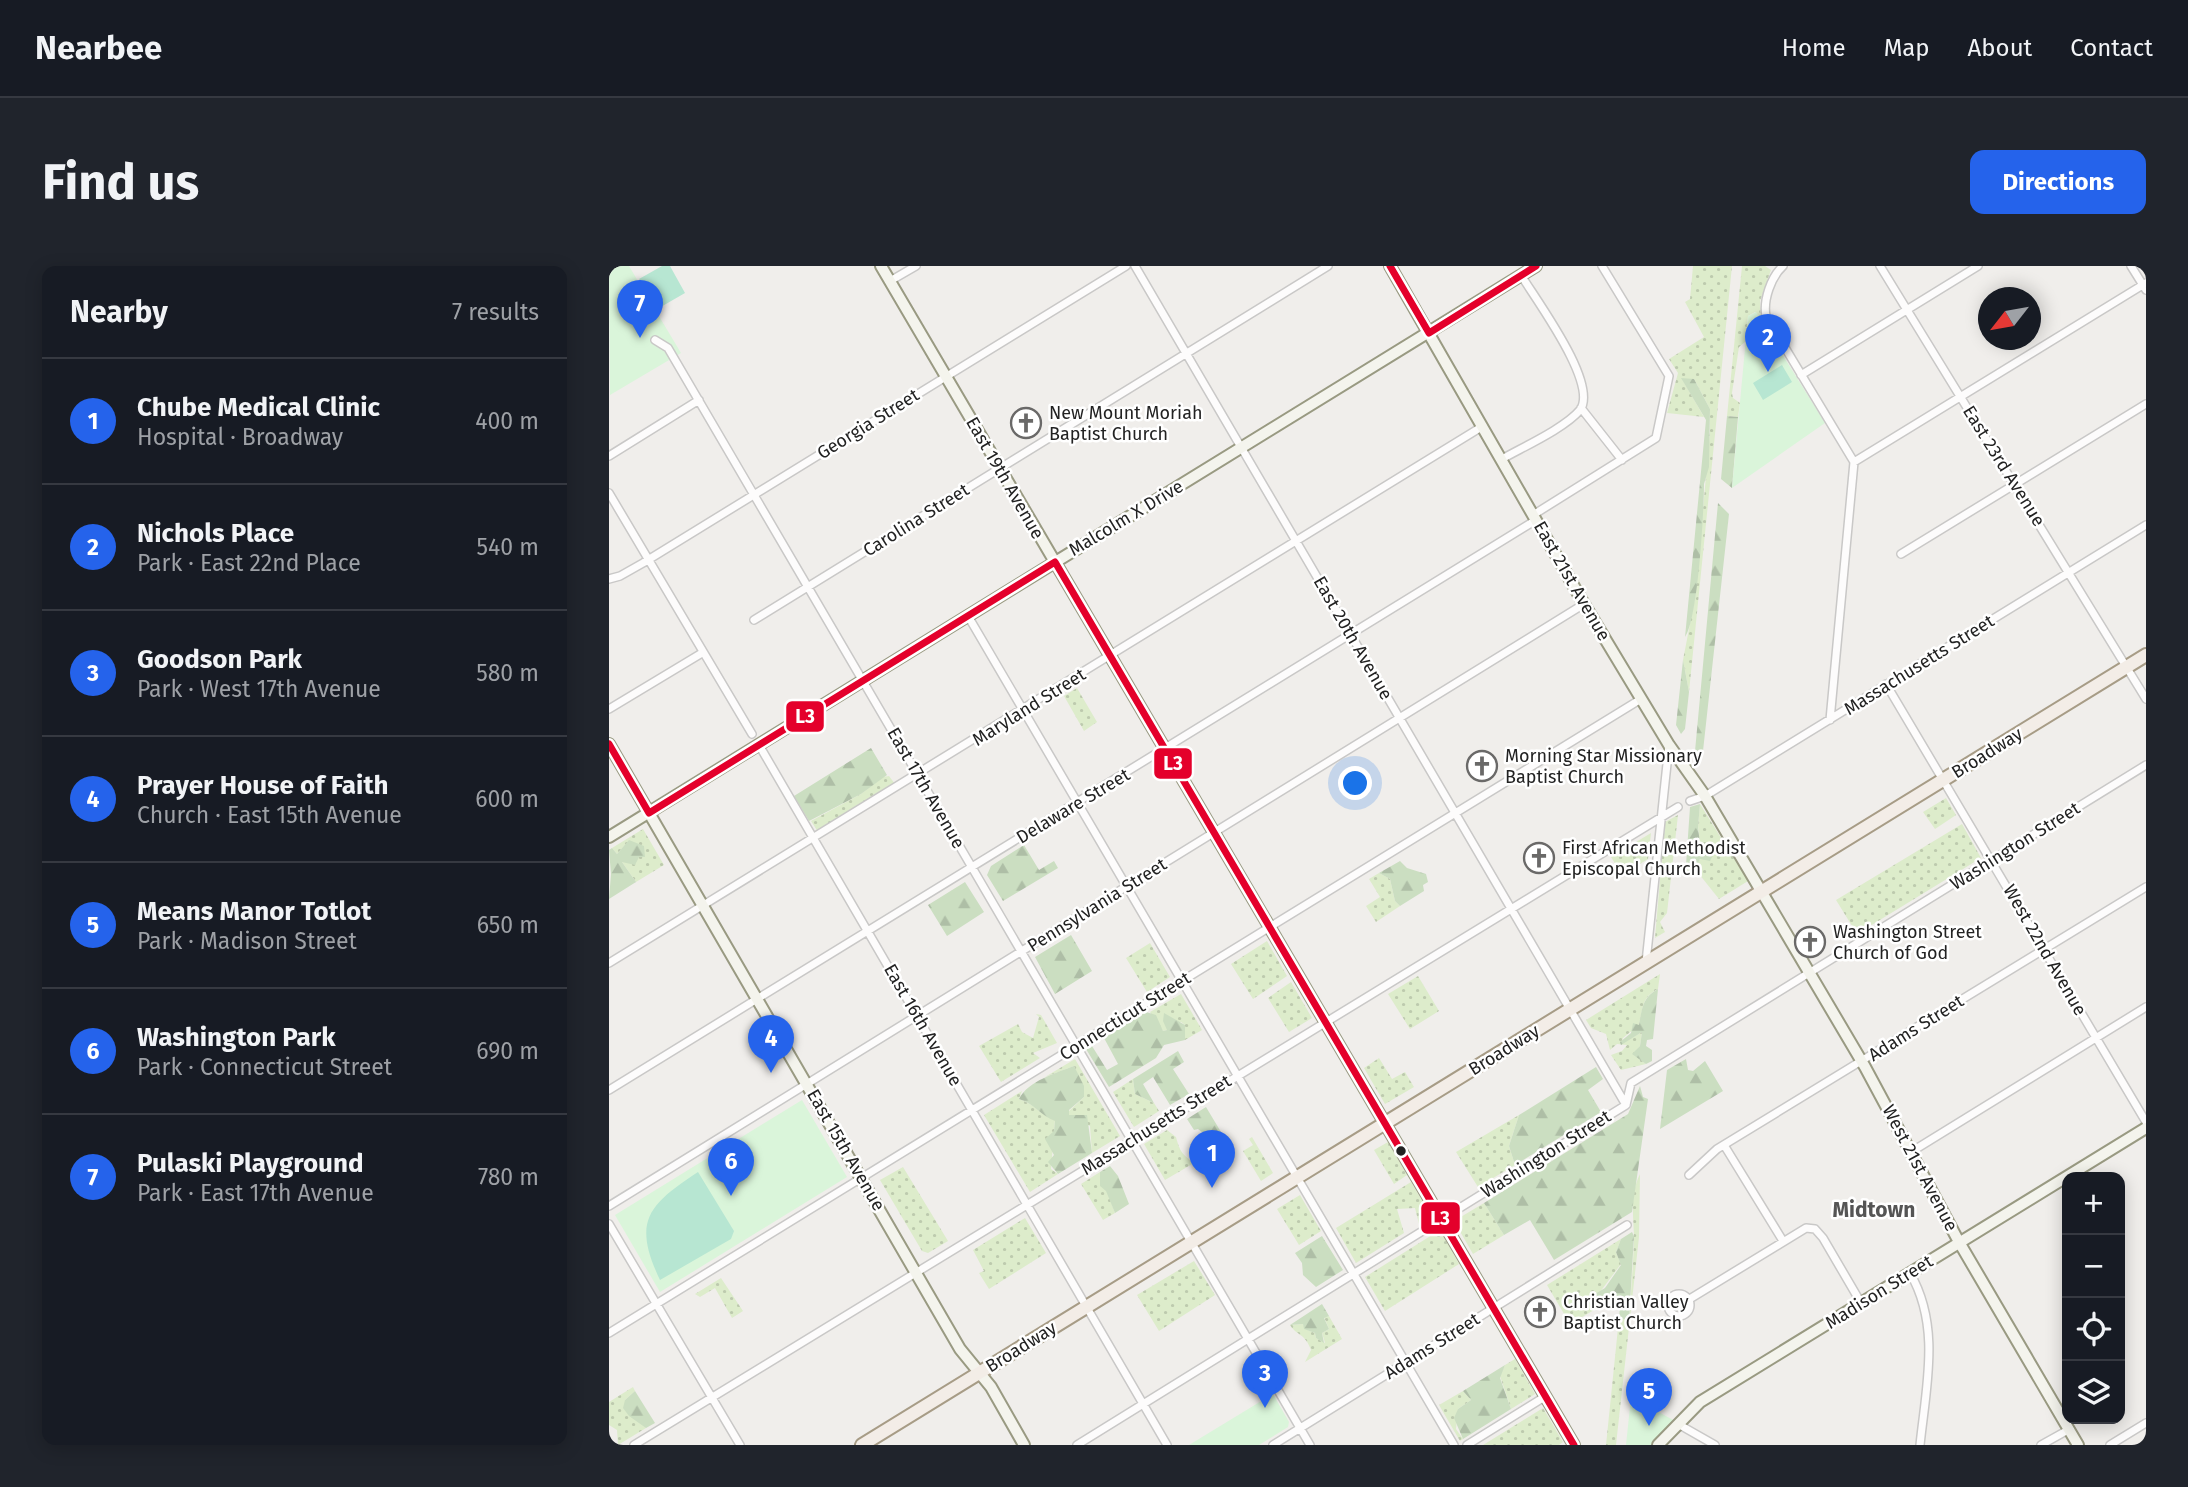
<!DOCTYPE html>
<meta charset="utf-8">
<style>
body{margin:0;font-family:"Fira Sans",sans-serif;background:#20242c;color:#f1f3f6}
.controls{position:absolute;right:21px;bottom:21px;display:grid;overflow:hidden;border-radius:14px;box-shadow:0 4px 18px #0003}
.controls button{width:63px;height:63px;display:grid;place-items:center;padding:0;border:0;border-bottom:2px solid #363941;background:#171b24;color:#f1f3f6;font:35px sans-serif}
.compass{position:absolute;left:1369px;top:21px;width:63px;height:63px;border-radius:50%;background:#171b24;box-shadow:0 4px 18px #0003;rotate:239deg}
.you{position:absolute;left:747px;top:518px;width:24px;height:24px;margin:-18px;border:5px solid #fff;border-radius:50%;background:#1a73e8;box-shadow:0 0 0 10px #1a73e833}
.badge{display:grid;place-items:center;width:46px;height:46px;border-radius:50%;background:#2563eb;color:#fff;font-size:23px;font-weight:700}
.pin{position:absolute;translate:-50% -58px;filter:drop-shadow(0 2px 4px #0008)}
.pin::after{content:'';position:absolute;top:37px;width:24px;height:21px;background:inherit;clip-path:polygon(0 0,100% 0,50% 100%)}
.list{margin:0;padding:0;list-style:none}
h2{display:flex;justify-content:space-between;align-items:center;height:91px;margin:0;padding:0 28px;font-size:30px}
h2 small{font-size:23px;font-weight:400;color:#9ea1a6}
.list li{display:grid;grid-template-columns:46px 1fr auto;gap:21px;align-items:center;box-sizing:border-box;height:126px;padding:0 28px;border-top:2px solid #363941}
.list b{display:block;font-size:26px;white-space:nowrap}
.list p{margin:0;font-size:23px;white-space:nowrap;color:#9ea1a6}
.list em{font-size:23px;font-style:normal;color:#9ea1a6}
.icon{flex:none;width:38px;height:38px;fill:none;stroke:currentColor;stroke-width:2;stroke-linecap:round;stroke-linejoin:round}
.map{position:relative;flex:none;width:1537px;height:1179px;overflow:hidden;border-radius:14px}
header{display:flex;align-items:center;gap:42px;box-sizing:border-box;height:98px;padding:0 35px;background:#171b24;border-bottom:2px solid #363941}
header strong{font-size:33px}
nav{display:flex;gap:38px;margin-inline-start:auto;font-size:24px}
.intro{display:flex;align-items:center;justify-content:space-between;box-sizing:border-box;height:168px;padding:0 42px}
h1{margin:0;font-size:49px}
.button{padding:18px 32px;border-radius:14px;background:#2563eb;color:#fff;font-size:24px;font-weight:700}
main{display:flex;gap:42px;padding:0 42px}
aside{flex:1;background:#171b24;border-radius:14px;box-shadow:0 4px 18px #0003}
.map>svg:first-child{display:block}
.grass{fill:url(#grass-dots)}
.forest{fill:url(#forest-firs)}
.park{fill:#daf5da}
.pitch{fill:#b7e6d2}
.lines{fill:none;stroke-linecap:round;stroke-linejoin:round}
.street-casing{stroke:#c9c8c7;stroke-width:10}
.secondary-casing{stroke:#999a82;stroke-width:14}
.primary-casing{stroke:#a79c86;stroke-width:16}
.street{stroke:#fdfcfc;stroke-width:7}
.secondary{stroke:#f4f4ed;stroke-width:10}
.primary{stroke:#f3ede7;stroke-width:12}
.bus-1-casing{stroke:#fff;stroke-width:12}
.bus-1{stroke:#e4002b;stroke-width:7}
.bus-dot{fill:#222;stroke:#fff;stroke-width:2.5}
.labels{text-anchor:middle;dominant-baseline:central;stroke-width:5;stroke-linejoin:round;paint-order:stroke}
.poi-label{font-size:18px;fill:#222;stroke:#fff;text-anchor:start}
.street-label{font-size:18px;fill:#222;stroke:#fff}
.quarter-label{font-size:21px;font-weight:bold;fill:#555;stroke:#fff}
.line-badge{stroke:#fff;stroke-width:2.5}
.badge-label{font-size:19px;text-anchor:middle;font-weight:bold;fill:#fff}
</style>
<header>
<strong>Nearbee</strong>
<nav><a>Home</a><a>Map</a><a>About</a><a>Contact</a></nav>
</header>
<div class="intro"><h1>Find us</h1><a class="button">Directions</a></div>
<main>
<aside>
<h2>Nearby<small>7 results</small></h2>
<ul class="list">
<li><span class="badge">1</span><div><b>Chube Medical Clinic</b><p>Hospital · Broadway</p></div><em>400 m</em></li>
<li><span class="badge">2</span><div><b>Nichols Place</b><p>Park · East 22nd Place</p></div><em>540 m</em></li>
<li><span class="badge">3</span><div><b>Goodson Park</b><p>Park · West 17th Avenue</p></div><em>580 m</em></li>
<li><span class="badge">4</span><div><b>Prayer House of Faith</b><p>Church · East 15th Avenue</p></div><em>600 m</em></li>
<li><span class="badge">5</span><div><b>Means Manor Totlot</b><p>Park · Madison Street</p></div><em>650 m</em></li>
<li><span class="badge">6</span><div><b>Washington Park</b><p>Park · Connecticut Street</p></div><em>690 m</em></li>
<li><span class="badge">7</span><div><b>Pulaski Playground</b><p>Park · East 17th Avenue</p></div><em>780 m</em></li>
</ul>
</aside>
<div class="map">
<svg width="1537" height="1179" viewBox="0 0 1537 1179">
<defs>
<pattern id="grass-dots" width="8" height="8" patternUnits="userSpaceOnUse" patternTransform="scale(1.75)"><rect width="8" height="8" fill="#ddeccb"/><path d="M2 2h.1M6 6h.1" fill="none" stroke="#bdcaae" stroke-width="1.8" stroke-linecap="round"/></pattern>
<pattern id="forest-firs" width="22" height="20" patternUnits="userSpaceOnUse" patternTransform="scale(1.75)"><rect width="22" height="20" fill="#cbdec1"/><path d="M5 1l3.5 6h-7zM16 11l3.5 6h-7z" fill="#aebea6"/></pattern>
</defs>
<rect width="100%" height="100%" fill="#f0eeeb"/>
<path class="grass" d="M1084 0H1123L1080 426 1074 394 1086 332 1101 166V143L1085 113H1073L1095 151 1058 147 1069 107 1060 93 1095 71 1076 36 1081 33Z
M1133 0H1156L1162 4 1151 35 1152 53 1146 46 1139 50 1136 76 1130 81 1123 127 1124 132 1131 137 1129 151 1118 150Z
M468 422 488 456 475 465 455 430Z
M280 510 286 518 209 566 202 555 252 528 274 511Z
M1337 532 1347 549 1326 563 1314 546Z
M1091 538 1139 615 1110 633 1090 608 1075 611 1076 599 1081 598 1085 605 1087 597 1097 588 1092 587 1089 560Z
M1069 549 1058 647 1051 656 1056 666 1046 672 1056 556Z
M1353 558 1372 592 1248 668 1227 634Z
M34 563 55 599 27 616 13 596 16 594 17 578 8 588 3 582Z
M1042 567 1039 593 1013 609 1002 591Z
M770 607 781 613 786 635 791 640 767 656 757 640 771 631 760 613Z
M658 675 678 710 644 733 622 698Z
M541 677 561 711 538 726 517 692Z
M1051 708 1049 723C1032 731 1034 744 1030 759L1014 772 1012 778 1033 766 1031 780 1024 788 1037 798 1012 804 1002 789 1013 785 1018 779 1008 778 1001 784 997 768 982 762 977 754Z
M809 710 830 745 801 763 779 728Z
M682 716 703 752 680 766 659 732Z
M572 728 593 764 576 774V759L572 756 558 760V764L554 765 541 746Z
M427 748 432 749 448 777 424 787 431 792 392 816 370 780 409 758 413 766 424 772 430 751Z
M770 792 783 813 796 806 805 821 776 838 755 802Z
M466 793 511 870 483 887 481 860 460 850V845L475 831 465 800 436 811Z
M524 813 526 828 545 837 550 845 525 861 504 826Z
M413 825 410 833C425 837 432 850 446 854L442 903 449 908 421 926 375 849Z
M910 849 900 880 906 899 869 921 847 886Z
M558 864 567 871C571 886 573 888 585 897L556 914 535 878Z
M643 871 664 907 652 915 634 885 644 879 640 873Z
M779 876 798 909 785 918 765 884Z
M294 901 339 975 319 987 313 985 271 914Z
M491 906 506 947 494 954 472 918Z
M1031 908 1030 971 1007 1179H997L1010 1052 1020 1053C1022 1027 1024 1001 1025 974 1025 952 1020 930 1031 908Z
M802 916 822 950 810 958 806 942 788 943 795 967 747 997 727 962Z
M691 929 712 965 690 979 668 943Z
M875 937 895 969 864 988 845 955Z
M416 952 437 987 380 1023 370 1007 375 1005 364 984Z
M831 964 850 998 776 1045 756 1011Z
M1012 973 1007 986 1012 998 985 1034 992 1040 961 1058 938 1019Z
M585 995 606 1029 550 1065 528 1029Z
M112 1012 134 1045 123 1052 106 1022 91 1031 86 1028Z
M720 1050 733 1073 696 1096 702 1084C696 1067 688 1070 681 1059L694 1058 696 1063 706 1067 707 1072 716 1077 713 1067 720 1063 715 1051Z
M906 1093 926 1128 902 1143 891 1110 896 1099Z
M24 1121 26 1125 16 1134 37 1162 9 1179 8 1164 0 1159V1136Z
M854 1125 862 1134 849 1143 847 1163 854 1173 851 1175 830 1139Z
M934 1142 954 1176 950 1179H874Z"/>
<path class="forest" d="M1072 112 1085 113 1101 143 1100 201 1095 218C1095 245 1089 354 1076 371L1097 154Z
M1118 150 1129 151 1123 222 1112 213Z
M1109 237 1120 248 1094 485 1090 495 1085 496Z
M1074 394 1080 426 1076 463 1072 468 1067 459Z
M262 482 278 509 252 528 200 555 185 530Z
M1091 538 1089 561 1092 587 1101 584 1105 587 1101 595 1091 593 1085 605 1081 598 1077 599 1081 541Z
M20 574 35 580 36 591H30L26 599 13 596 27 616 0 633 2 608 0 584 3 582 8 588Z
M415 579 430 604 445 595 449 602 394 635 378 609 382 600Z
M791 595 798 602 817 608 819 616 814 619 815 625 791 640 786 635 781 613 770 607Z
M356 616 375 646 338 670 319 639Z
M462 669 483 705 446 728 426 691Z
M1049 723 1044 773 1038 774 1037 780 1043 784V795L1037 798 1023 788 1031 780 1033 766 1012 779 1011 776 1022 767 1024 757 1030 759C1033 744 1033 731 1049 723Z
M537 746 547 749 554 765 558 764 554 755 555 747 576 759V774L555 779 547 792 500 821 477 783 483 780 498 804 509 798 495 772Z
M569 785 575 796 564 803 580 828 561 839 544 811 534 818 545 837 526 828 524 813Z
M1077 793 1079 804 1084 805 1096 795 1114 825 1051 863 1058 804Z
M465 800 475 820V831L460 844V849H478L483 887 449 908 439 896 445 889 436 873 445 865 446 855C432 850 425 837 410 833 419 815 447 807 465 800Z
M987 801 994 813 979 824 992 846 906 899 900 880 910 849Z
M1031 820 1034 831 1039 833 1023 946 945 994 921 954 895 969 875 937 1019 848Z
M597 841 618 876 617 877 606 876 589 863 585 864 578 853Z
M501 900 509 910 520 938 506 947 497 925 491 920V906Z
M1023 966 1025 970 1020 1054 1010 1052 1011 1040 1004 1033 992 1040 985 1034 986 1028 996 1022 1012 999 1007 986 1012 973Z
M713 970 734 1004 707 1021 694 1009 693 997 686 987Z
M713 1038 720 1050 715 1052 720 1063 713 1067 715 1077 707 1072 706 1067 695 1063 694 1058 681 1059Z
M896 1099 891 1112 902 1143 854 1173 845 1152 849 1143 862 1134 854 1125Z
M26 1125 46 1157 37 1162 20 1150 14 1142 16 1134Z"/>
<path class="park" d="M0 0H20L72 87 1 129Z
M1147 46 1216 157 1123 222 1139 50Z
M193 834 238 911 51 1026 6 949Z
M664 1128 680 1156 679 1161 650 1179H580Z
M1022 1131 1066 1155 1042 1179H1017Z"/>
<path class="pitch" d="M53 0H61L76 27 50 42 30 13Z
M1173 99 1183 116 1154 134 1144 117Z
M89 906 125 965 122 973 51 1014C23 955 39 939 89 906Z"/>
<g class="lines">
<g class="street-casing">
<path id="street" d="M526 0 1017 839
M1174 0C1162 11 1154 34 1157 50L1245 196
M1271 0 1537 433
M1522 0 1537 24
M281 15 307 0
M46 74 59 82 701 1179
M1192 109 1369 0
M972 142 1013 194
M0 190 90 134
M893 193C914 181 956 162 971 144 990 118 927 34 912 9
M1245 196 1537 17
M0 227 143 468
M924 249 1047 172 1060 110 993 0
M1292 288 1537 138
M0 313 11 310 34 297 517 0
M359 350 845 1179
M145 354 719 0
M1277 418 1537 856
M0 443 93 387
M1221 454 1245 196
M150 479 558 1179
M1081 535 1096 530 1537 259
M1037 696 1060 479
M0 697 874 160
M0 824 927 254
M1115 879 1174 975
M1302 886 1537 741
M1080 909 1108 883 1537 621
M0 940 975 338
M0 958 131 1179
M1301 1007C1332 1060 1317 1121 1311 1179
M1059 1039a11 11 0 1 1 22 0a11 11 0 1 1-22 0Z
M1079 1034 1197 962 1206 963 1214 972 1252 1037
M0 1067 1032 433
M1069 1158 1106 1179
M25 1179 1069 541
M468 1179 1017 839 1022 817 1537 499
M664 1179 1018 959
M858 1179 937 1130
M1432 1179 1459 1164
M1501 1179 1537 1157"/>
</g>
<g class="secondary-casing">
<path id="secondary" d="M272 0 965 1179
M781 0 975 338 1060 479 1096 530 1256 801 1350 976 1469 1179
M0 478 351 1083 382 1121 415 1179
M0 571 927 0
M1049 1179 1091 1136 1537 862"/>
</g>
<g class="primary-casing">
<path id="primary" d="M253 1179 1537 389"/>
</g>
<use href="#street" class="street"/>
<use href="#secondary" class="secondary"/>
<use href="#primary" class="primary"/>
<g class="bus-1-casing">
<path id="bus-1" d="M781 0 820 67 927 0
M0 478 40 547 446 296 965 1179"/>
</g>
<use href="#bus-1" class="bus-1"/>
</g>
<defs>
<g id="church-ring" transform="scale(1.575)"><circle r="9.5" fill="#fff" stroke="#6a6968" stroke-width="1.5"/><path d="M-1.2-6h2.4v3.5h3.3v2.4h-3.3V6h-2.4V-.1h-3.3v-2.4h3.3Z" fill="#6a6968"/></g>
</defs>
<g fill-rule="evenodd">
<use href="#church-ring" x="417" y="157"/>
<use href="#church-ring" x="873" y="500"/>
<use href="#church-ring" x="930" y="592"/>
<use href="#church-ring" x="1201" y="676"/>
<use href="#church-ring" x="931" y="1046"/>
</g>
<circle class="bus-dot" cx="792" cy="885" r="6"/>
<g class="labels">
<g class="poi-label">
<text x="440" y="147">New Mount Moriah<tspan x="440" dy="21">Baptist Church</tspan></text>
<text x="896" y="490">Morning Star Missionary<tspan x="896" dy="21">Baptist Church</tspan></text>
<text x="953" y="582">First African Methodist<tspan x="953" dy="21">Episcopal Church</tspan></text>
<text x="1224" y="666">Washington Street<tspan x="1224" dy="21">Church of God</tspan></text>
<text x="954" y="1036">Christian Valley<tspan x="954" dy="21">Baptist Church</tspan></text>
</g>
<g class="street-label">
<text transform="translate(259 158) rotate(-32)">Georgia Street</text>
<text transform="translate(1395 200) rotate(58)">East 23rd Avenue</text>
<text transform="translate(396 212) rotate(60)">East 19th Avenue</text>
<text transform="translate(517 252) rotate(-31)">Malcolm X Drive</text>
<text transform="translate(307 254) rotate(-32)">Carolina Street</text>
<text transform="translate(963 315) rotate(60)">East 21st Avenue</text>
<text transform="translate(744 372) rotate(60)">East 20th Avenue</text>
<text transform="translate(1310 399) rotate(-32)">Massachusetts Street</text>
<text transform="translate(420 441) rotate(-32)">Maryland Street</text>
<text transform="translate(1378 487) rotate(-32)">Broadway</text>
<text transform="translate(317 522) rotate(60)">East 17th Avenue</text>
<text transform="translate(464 540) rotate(-31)">Delaware Street</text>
<text transform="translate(1406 580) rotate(-32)">Washington Street</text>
<text transform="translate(488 639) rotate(-32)">Pennsylvania Street</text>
<text transform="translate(1436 684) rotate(60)">West 22nd Avenue</text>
<text transform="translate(516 750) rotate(-32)">Connecticut Street</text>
<text transform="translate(314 759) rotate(60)">East 16th Avenue</text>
<text transform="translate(1307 762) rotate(-32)">Adams Street</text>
<text transform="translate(895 784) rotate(-32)">Broadway</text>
<text transform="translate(547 859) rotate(-32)">Massachusetts Street</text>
<text transform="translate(237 884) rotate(60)">East 15th Avenue</text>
<text transform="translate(937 888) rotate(-32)">Washington Street</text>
<text transform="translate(1311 902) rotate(62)">West 21st Avenue</text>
<text transform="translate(1270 1026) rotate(-32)">Madison Street</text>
<text transform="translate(823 1080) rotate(-32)">Adams Street</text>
<text transform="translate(412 1081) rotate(-32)">Broadway</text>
</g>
<g class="quarter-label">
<text x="1265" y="944">Midtown</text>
</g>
</g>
<g class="line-badge">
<rect x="176" y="434" width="40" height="33" rx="7" fill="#e4002b"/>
<rect x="544" y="481" width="40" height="33" rx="7" fill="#e4002b"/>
<rect x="811" y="935" width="41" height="34" rx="7" fill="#e4002b"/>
</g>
<g class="badge-label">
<text x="196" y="457">L3</text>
<text x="564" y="504">L3</text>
<text x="831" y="959">L3</text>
</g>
</svg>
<div class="controls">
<button>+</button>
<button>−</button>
<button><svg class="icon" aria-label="locate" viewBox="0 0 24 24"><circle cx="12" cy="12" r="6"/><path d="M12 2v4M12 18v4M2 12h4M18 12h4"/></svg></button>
<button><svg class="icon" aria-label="layers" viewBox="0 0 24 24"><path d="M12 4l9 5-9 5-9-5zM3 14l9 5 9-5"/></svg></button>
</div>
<svg class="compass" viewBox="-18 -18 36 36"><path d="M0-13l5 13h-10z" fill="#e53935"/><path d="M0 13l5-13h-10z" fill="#9ea1a6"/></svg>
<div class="you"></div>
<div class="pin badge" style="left:603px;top:922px">1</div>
<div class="pin badge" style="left:1159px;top:106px">2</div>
<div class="pin badge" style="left:656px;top:1142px">3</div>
<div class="pin badge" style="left:162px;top:807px">4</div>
<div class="pin badge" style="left:1040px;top:1160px">5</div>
<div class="pin badge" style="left:122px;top:930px">6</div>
<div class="pin badge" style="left:31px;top:72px">7</div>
</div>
</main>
